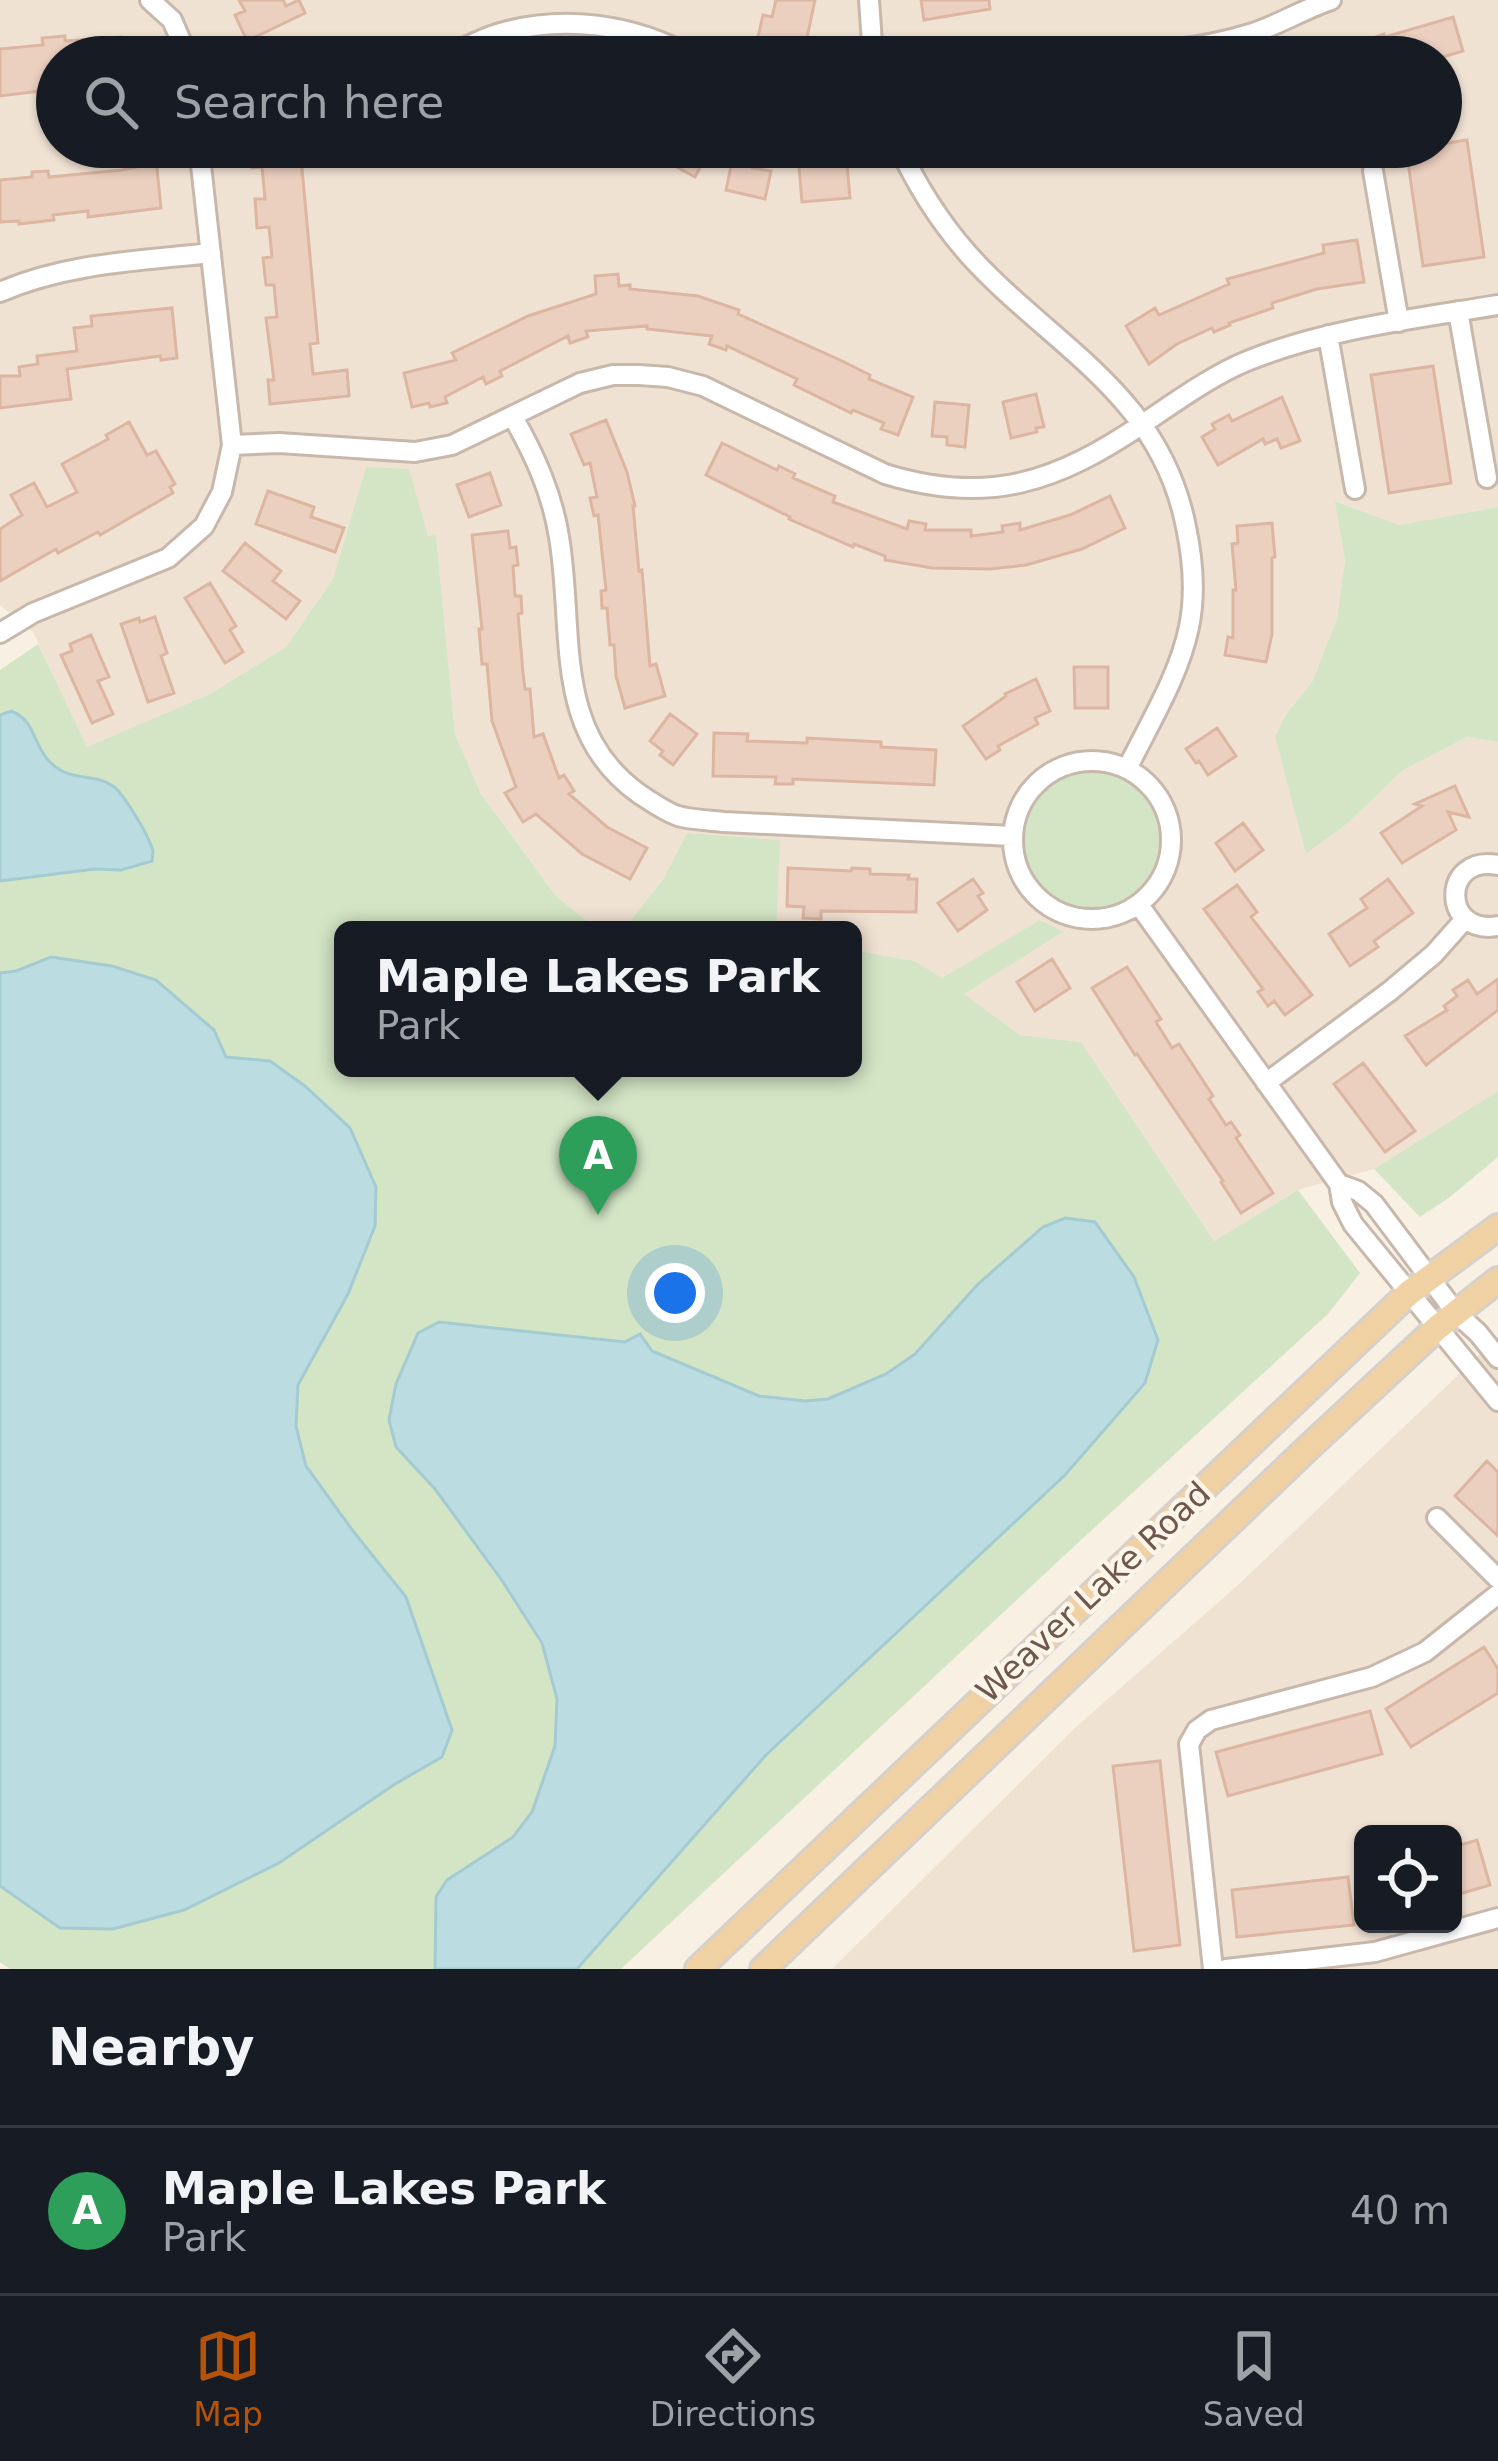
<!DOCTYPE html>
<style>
body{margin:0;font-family:"DejaVu Sans",sans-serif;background:#20242c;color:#f1f3f6}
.controls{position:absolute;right:36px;bottom:36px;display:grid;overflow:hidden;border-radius:18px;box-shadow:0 3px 9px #0004}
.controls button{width:108px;height:108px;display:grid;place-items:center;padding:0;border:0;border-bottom:3px solid #363941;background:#171b24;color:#f1f3f6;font:60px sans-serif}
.you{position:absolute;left:675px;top:1293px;width:42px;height:42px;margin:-30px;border:9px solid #fff;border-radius:50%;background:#1a73e8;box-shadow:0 0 0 18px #1a73e833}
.badge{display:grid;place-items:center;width:78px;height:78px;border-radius:50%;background:#b45309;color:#fff;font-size:39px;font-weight:700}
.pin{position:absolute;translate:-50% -99px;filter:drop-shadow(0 3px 6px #0008)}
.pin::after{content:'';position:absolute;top:63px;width:42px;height:36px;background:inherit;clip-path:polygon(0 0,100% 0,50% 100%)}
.popup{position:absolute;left:334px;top:921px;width:528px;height:156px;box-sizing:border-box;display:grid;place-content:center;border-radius:18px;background:#171b24;filter:drop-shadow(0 3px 9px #0005);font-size:39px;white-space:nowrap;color:#9ea1a6}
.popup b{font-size:45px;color:#f1f3f6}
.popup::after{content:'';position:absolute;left:50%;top:100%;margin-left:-24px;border:24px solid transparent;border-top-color:#171b24}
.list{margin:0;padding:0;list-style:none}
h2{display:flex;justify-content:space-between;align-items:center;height:156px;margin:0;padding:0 48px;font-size:51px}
h2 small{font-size:39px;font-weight:400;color:#9ea1a6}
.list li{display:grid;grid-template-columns:78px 1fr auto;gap:36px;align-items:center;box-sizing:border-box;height:168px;padding:0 48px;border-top:3px solid #363941}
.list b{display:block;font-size:45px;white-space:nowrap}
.list p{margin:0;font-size:39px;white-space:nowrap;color:#9ea1a6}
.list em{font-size:39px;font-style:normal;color:#9ea1a6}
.icon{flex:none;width:66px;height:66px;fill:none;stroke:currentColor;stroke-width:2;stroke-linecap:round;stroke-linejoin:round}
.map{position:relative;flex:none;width:1498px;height:1969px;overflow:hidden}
.search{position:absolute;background:#171b24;box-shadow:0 3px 9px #0004;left:36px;right:36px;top:36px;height:132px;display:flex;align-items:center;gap:30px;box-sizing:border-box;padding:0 42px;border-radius:66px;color:#9ea1a6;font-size:45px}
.sheet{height:324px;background:#171b24}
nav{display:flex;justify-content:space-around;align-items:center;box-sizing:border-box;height:168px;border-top:3px solid #363941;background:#171b24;font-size:33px;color:#9ea1a6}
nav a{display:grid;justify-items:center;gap:6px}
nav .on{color:#b45309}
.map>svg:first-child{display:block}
.residential{fill:#f0e2d3;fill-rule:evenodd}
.green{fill:#d3e5c5}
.water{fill:#bbdce0;stroke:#a3cbd1;stroke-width:3}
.building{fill:#ebcfbf;stroke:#dcb6a1;stroke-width:3}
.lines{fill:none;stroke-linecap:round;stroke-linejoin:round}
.minor-casing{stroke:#c8b8ac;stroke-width:24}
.major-casing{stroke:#d6d0cd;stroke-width:30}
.minor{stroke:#fff;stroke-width:18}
.major{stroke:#f0d1a4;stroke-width:24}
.labels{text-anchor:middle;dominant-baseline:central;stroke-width:9;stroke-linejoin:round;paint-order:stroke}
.street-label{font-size:33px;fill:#6e584d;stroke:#fdf5ea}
</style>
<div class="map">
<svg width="1498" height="1969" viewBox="0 0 1498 1969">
<rect width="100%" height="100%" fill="#f9f0e4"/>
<path class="residential" d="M0 0H1498V507L1399 525 1336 501 1345 560 1337 619 1312 682 1287 713 1293 802 1306 854 1348 823 1403 770 1467 737 1498 742V1091L1374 1169 1298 1190 1214 1241 1081 1042 1020 1035 963 994 1062 933 1041 920 942 978 915 961 853 950V930H776L779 840 687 833 663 879 623 930H598L556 896 481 794 455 734 436 536H429L366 467 333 579 286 647 210 694 86 748 33 632 0 605ZM57 57H1441V147H57Z
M1498 1337V1969H832L1077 1726 1238 1585ZM1363 1834H1453V1924H1363Z"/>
<path class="green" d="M366 467 409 469 428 536 436 535 455 734 481 794 556 896 598 930H343V1068H853V950L915 961 942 978 1040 920 1063 932 964 994 1020 1035 1081 1042 1214 1241 1298 1190 1360 1273 1328 1314 1081 1540 621 1969H10L0 1962V670L38 644 87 747 210 694 286 647 333 579Z
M1335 501 1399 525 1498 507V742L1467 737 1403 770 1348 823 1306 854 1275 736 1287 713 1312 682 1337 619 1345 560Z
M1023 840a68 68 0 1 1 136 0a68 68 0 1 1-136 0Z
M687 833 780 840 776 930H623L663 879Z
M1498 1091V1157L1450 1197 1420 1217 1374 1169Z"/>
<path class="water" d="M11 711C36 720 33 747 51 763 72 783 92 772 113 786 123 793 145 830 150 843 154 851 153 851 152 861L121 870 95 869 0 881V715Z
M51 957 112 966 156 980 214 1030 226 1057 270 1061 305 1086 350 1128 376 1187 375 1226 348 1294 298 1385 296 1426 306 1466 353 1531 406 1597 452 1730 442 1757 395 1784 279 1863 184 1910 113 1929 60 1928 0 1886V973L16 971Z
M1065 1218 1095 1222 1134 1277 1158 1340 1145 1383 1065 1475 766 1755 577 1969H435L436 1897 447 1880 513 1837 532 1812 555 1746 557 1699 542 1643 501 1579 435 1489 396 1447 389 1420 396 1384 418 1333 439 1322 625 1342 640 1334 652 1351 759 1396 805 1401 828 1399 886 1374 915 1354 978 1284 1043 1227Z"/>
<path class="building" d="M239 0H283L286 6 299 0 305 13 247 41 235 15 245 11Z
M776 0H815L805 47 758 37 763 15 772 17Z
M921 0H989L990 9 924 20Z
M1453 17 1463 51 1443 57H1426L1424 49 1398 57H1326V55L1384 34 1385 37Z
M65 36V41L121 37 123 57H57V89L0 96V49L43 45 42 38Z
M1467 140 1484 257 1423 266 1406 149 1441 147V144Z
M250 147H300L318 343 310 344 313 374 347 370 349 396 270 404 268 380H274L266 318 277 317 274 285H266L263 258 272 257 269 227 257 228 255 199H265L262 167 252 168Z
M669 147H711L695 177 662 159Z
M735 147H756L752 168 771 171 765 199 726 190Z
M827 153 829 166 847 165 850 198 802 202 798 156Z
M156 159 161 208 88 217V211L53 215 54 220 19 224V221L0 222V180L32 177V172L48 171 49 177 122 170 141 166 140 160Z
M1357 240 1364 282 1317 289 1272 303 1273 308 1229 323 1230 325 1214 332 1212 328 1177 344 1149 364 1126 326 1155 308 1159 315 1229 284 1227 279 1324 253 1323 245Z
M618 274 619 286 630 285V289L698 296 739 310 738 314 840 360 870 375 869 379 913 397 898 435 881 429 884 423 853 410 851 413 794 385 797 379 727 346 726 350 709 344 712 336 647 329V326L586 331 588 337 570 343 568 336 500 371 502 376 486 384 483 377 445 397 447 403 430 407 429 403 412 407 404 373 456 360 452 353 483 338 528 316 596 294 595 276Z
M172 308 177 358 161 360 160 356 67 369 71 399 0 408V376H20L19 367 38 364 37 356 77 351 74 328 92 326 91 316Z
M1433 366 1451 483 1389 493 1371 375Z
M1036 394 1044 427 1036 428 1037 432 1011 438 1003 402Z
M1282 397 1300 441 1281 448 1277 439 1265 444 1263 439 1218 465 1202 437 1215 429 1212 424 1229 415 1232 421Z
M935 402 969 405 965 447 947 445V437L932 436Z
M606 420 627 472 635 506H633L639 571 642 570 650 666 656 664 665 696 625 708 616 676 614 645H610L607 608H602L601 591 606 590 598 515 594 516 590 498 597 497 590 463 584 465 571 434Z
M129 422 147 455 156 451 175 484 170 487 173 493 100 535 98 532 58 553 56 549 0 581V529L22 515 11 495 34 483 47 507 77 492 62 464 108 439 106 435Z
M722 443 777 470 779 466 795 474 793 478 835 496 833 502 907 529 909 521 926 524 925 530H971V536L1003 532 1002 526 1020 523V530L1070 515 1110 496 1125 528 1082 549 1026 565 990 569 932 568 885 560V556L854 544 853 547 789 519 790 517 706 475Z
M490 473 501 505 469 517 457 485Z
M268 491 314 507 311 517 344 528 335 552 256 524Z
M1272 523 1275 557 1272 558V634L1266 662 1225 655 1228 637 1233 638V590H1236L1232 544 1238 543 1237 526Z
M508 531 510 548 516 547 518 565 513 566 515 596H521L522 613 518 614 523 673 525 689H530L534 737 543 734 559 778 564 775 574 791 569 794 607 827 647 848 630 879 582 854 536 814 523 822 505 793 516 787 492 721 487 664H482L481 653 479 629H482L472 535Z
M245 543 281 571 273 581 300 601 286 619 223 571Z
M210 583 236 626 230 630 243 652 225 663 185 598Z
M155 617 167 653 161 656 174 693 148 702 121 624 139 618 140 622Z
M91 635 109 677 98 681 113 714 92 723 61 655 72 651 70 644Z
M1074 667H1108V708H1075Z
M1036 679 1050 711 1035 718 1038 724 998 746 1000 750 986 759 963 726 1006 696 1005 694Z
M670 714 697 734 673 765 660 755 663 751 650 741Z
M1217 728 1236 756 1208 775 1199 761 1196 763 1186 749Z
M714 733 748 734 747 741 807 743V738L881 742V747L936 750 934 785 793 779V784H775L776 777 713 776Z
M1455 786 1469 817 1448 812 1456 830 1402 863 1381 833 1422 806 1415 804Z
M1243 823 1263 850 1235 871 1216 843Z
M788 868 851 871 852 868 870 869V874L909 875 908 879H917L916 912 821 911V919L803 918 804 907 787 906Z
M973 879 983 893 978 896 987 910 958 931 938 903Z
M1388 879 1413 913 1374 941 1378 947 1350 966 1329 934 1367 908 1361 899Z
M1237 885 1257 912 1251 917 1312 995 1285 1015 1274 1001 1268 1006 1258 992 1263 989 1204 909Z
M1052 959 1070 988 1035 1011 1017 982Z
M1127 967 1161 1019 1156 1022 1172 1048 1179 1044 1213 1096 1209 1099 1226 1125 1231 1122 1240 1135 1236 1138 1273 1193 1241 1213 1221 1182 1223 1181 1137 1054 1135 1055 1092 988Z
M1498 979V1010L1426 1065 1405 1036 1447 1010 1444 1006 1457 996 1453 990 1468 980 1477 994Z
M1363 1063 1415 1131 1385 1152 1334 1084Z
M1487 1461 1498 1472V1536L1455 1496Z
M1484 1647 1498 1669V1693L1411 1747 1386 1709Z
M1370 1711 1382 1754 1228 1796 1216 1752Z
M1160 1761 1180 1945 1134 1951 1113 1766Z
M1477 1840 1490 1885 1453 1896V1847Z
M1348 1877 1354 1925 1237 1937 1232 1890Z"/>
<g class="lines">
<g class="minor-casing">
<path id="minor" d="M150 0 172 20 188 57
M869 0 873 57
M443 57C461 50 478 40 497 34 562 14 634 24 692 57
M1069 57C1131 54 1193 52 1253 33 1280 24 1304 9 1331 0
M899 147C917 186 940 222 968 254 1051 346 1160 393 1186 527 1193 560 1196 593 1189 627 1179 676 1149 724 1127 769
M1373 171 1399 322
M0 292C67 263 139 261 211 253
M1458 311 1487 478
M1328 335 1355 489
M513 417C535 456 552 493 559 537 575 630 551 730 638 793 650 801 664 811 678 816 692 820 709 820 724 822L1012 836
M232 445 279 443 415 452 452 445 580 383 613 375H639L668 377 703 386 885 474C989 506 1057 482 1144 423 1177 401 1211 376 1247 361 1326 329 1414 319 1498 305
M0 633 33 613 168 558 204 526 222 492 232 445 199 147
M1013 840a79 79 0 1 1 158 0a79 79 0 1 1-158 0Z
M1498 865C1441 854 1441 936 1498 926
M1139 905 1339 1184 1342 1202 1353 1224 1498 1401
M1266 1083 1390 991 1434 954 1465 919
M1339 1184 1358 1191 1374 1204 1456 1313 1478 1333 1498 1358
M1437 1518 1498 1579
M1213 1969 1189 1744 1197 1730 1211 1720 1372 1677 1425 1652 1498 1594
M1226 1969 1375 1952 1498 1918"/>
</g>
<g class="major-casing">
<path id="major" d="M698 1969 1409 1293 1498 1227
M763 1969 1310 1446 1437 1328 1498 1280"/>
</g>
<use href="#minor" class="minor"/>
<use href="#major" class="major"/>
</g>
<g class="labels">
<g class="street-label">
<text transform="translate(1093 1592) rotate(-43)">Weaver Lake Road</text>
</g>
</g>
</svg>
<div class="controls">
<button><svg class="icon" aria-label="locate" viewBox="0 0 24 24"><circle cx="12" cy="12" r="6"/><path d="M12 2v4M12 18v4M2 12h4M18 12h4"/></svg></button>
</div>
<div class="you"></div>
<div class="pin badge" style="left:598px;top:1215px;background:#2e9e5b">A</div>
<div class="popup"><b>Maple Lakes Park</b>Park</div>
<div class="search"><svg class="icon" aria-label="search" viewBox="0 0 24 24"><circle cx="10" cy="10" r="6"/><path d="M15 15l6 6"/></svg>Search here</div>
</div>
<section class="sheet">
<h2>Nearby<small></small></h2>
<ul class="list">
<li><span class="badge" style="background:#2e9e5b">A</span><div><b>Maple Lakes Park</b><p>Park</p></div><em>40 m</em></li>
</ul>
</section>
<nav>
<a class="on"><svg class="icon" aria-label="map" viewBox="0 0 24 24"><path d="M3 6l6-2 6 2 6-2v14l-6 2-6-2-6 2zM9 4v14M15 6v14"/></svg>Map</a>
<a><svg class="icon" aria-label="directions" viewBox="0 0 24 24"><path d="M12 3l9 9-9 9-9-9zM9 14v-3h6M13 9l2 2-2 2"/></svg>Directions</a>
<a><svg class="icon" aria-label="saved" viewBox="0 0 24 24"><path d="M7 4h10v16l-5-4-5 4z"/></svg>Saved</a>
</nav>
